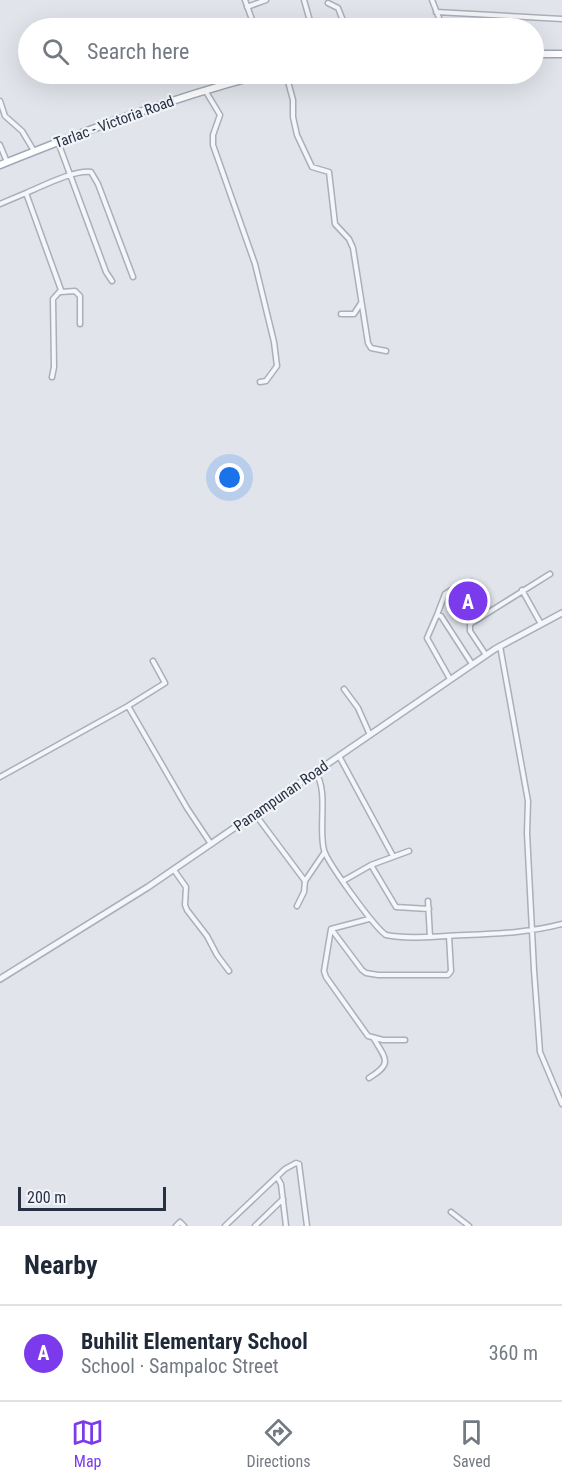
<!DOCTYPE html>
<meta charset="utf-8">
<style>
body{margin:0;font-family:"Roboto Condensed",sans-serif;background:#f6f6f7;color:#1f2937}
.scale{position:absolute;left:18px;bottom:15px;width:148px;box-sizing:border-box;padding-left:6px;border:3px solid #283144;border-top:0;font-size:16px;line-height:21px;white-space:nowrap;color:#283144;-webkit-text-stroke:4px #f1f4f8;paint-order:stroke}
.you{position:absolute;left:230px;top:478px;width:21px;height:21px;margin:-15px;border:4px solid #fff;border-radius:50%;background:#1a73e8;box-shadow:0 0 0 9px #1a73e833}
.badge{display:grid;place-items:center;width:39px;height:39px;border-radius:50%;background:#7c3aed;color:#fff;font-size:20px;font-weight:700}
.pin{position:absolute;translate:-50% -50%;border:3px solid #fff;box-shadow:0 2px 6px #0006}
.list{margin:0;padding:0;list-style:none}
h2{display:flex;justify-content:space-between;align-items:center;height:78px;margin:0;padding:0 24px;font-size:26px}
h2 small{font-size:20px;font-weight:400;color:#747a83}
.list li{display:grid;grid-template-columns:39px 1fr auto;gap:18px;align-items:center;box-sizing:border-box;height:96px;padding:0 24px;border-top:2px solid #e0e1e3}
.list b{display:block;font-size:22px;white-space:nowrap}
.list p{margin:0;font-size:20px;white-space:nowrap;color:#747a83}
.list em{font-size:20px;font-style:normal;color:#747a83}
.icon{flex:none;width:33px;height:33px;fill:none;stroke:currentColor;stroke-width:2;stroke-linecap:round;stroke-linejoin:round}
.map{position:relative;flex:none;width:562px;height:1226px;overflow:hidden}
.search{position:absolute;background:#fff;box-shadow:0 6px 24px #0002;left:18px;right:18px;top:18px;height:66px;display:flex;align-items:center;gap:15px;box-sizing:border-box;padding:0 21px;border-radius:33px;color:#747a83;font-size:22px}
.sheet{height:174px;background:#fff}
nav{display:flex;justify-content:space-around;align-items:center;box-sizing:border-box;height:84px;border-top:2px solid #e0e1e3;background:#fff;font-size:16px;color:#747a83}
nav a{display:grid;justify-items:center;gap:3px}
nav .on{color:#7c3aed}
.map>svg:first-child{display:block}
.built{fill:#d3d7e0}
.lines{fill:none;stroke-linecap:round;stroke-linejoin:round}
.minor-casing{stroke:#aaafb9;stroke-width:7}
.tertiary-casing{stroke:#aaafb9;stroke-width:8}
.primary-casing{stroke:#a0a8b8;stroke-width:9}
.minor{stroke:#f4f6f9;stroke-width:4}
.tertiary{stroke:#f4f6f9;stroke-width:5}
.primary{stroke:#fff;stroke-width:6}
.labels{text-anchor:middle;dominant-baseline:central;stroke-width:4.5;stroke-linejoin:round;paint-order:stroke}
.street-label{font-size:15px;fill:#283144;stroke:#f1f4f8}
</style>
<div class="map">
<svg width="562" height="1226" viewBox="0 0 562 1226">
<rect width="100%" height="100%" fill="#e1e5eb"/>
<path class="built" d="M472 577 491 607 464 624 446 596Z"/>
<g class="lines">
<g class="minor-casing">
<path id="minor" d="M245 0 255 28
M304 0 312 28
M432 0 443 28
M328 3 338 8 346 28
M247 7 266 0
M436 12 562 19
M280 28 310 22
M286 74 293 100V117L297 135 312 167 329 172 335 224 349 239 353 248 368 343 371 348 386 351
M205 90 220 115 213 135V145L255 264 274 342 277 366 266 381 260 382
M0 101 5 116 22 131 34 151
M58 142 106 272 112 281
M0 145 7 162
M0 204 26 193
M61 292 75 291 80 296V324
M341 314H354L361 303
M52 377 54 367 53 299 61 290 26 193C43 186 73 170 91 172L98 184 133 277
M522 590 541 624
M437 615 445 594 461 584
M500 646 528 801 527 833 534 970 540 1052 562 1104
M486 655 470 631V624L550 574
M153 661 165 683 128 706 187 808 211 844
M450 679 427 638 437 615 441 616 472 664
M344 689 358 708 370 735
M339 756 393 856
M315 772C329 789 318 828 324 850 327 862 374 927 386 935 405 939 427 937 446 936 485 934 525 934 562 924
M0 777 128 706
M255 814 305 881
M371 865 409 851
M174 870 186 887 185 905 187 910 207 936 217 955 229 971
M343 881 371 865 396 907 429 909
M428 901 430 937
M297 906 304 892 305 881 324 853
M369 919 331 929 324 971 326 977 368 1036 383 1040H405
M332 930 362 970 366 973 378 975H448L451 971 449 936
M369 1078C392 1064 387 1060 374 1039
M277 1177 281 1184 286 1226
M451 1212 469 1226
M176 1226 180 1222 184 1226
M225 1226 285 1169 296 1163 299 1164 307 1226
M255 1226 283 1199"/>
</g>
<g class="tertiary-casing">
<path id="tertiary" d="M0 979 148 887 495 649 562 613"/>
</g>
<g class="primary-casing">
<path id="primary" d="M534 54H562
M0 165C87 130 174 97 264 74"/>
</g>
<use href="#minor" class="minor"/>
<use href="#tertiary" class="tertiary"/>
<use href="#primary" class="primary"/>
</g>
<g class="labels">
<g class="street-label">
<text transform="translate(114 122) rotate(-20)">Tarlac - Victoria Road</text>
<text transform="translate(281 796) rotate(-35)">Panampunan Road</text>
</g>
</g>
</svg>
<div class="scale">200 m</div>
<div class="you"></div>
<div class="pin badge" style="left:468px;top:601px">A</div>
<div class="search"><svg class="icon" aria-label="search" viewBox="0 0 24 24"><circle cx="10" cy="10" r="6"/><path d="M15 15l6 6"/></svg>Search here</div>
</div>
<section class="sheet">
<h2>Nearby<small></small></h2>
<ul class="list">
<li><span class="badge">A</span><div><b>Buhilit Elementary School</b><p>School · Sampaloc Street</p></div><em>360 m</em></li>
</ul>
</section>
<nav>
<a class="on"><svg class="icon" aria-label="map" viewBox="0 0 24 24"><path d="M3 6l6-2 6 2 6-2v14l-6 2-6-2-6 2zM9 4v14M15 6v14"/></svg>Map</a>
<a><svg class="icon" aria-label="directions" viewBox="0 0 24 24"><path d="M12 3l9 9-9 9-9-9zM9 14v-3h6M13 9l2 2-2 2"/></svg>Directions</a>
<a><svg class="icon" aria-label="saved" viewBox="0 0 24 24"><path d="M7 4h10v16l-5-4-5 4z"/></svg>Saved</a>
</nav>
